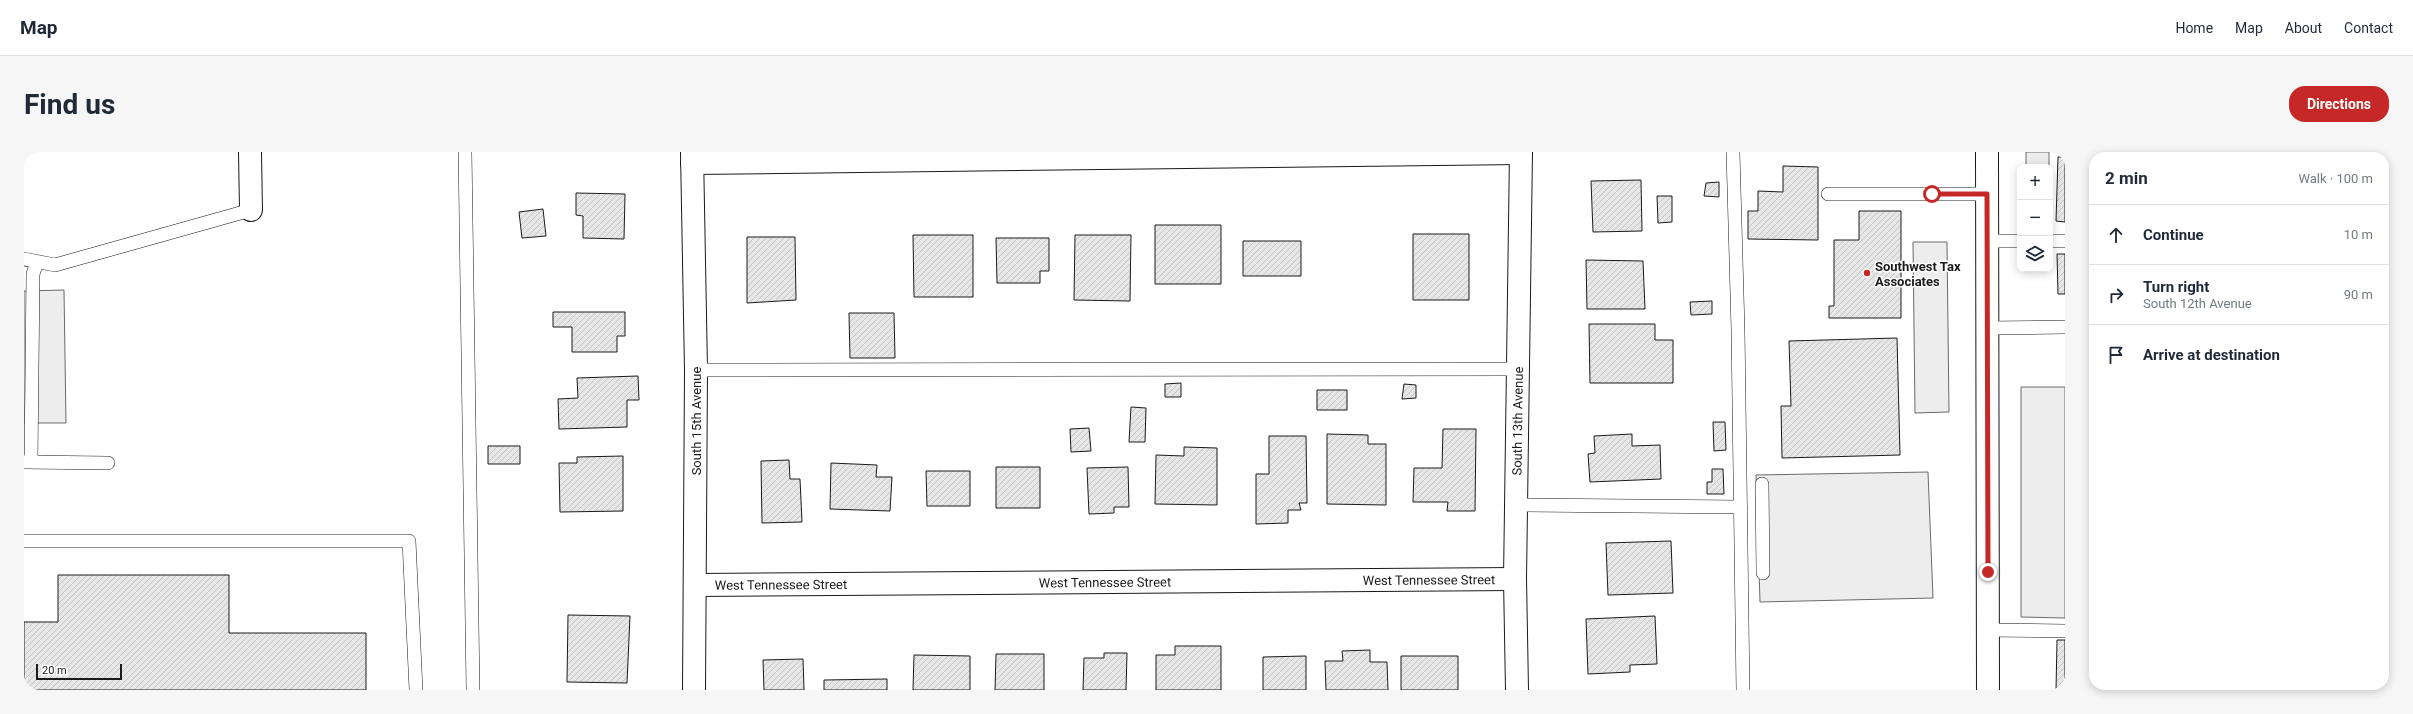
<!DOCTYPE html>
<meta charset="utf-8">
<style>
body{margin:0;font-family:Roboto,sans-serif;background:#f6f6f7;color:#1f2937}
.controls{position:absolute;right:12px;top:12px;display:grid;overflow:hidden;border-radius:8px;box-shadow:0 2px 10px #0003}
.controls button{width:36px;height:36px;display:grid;place-items:center;padding:0;border:0;border-bottom:1px solid #e0e1e3;background:#fff;color:#1f2937;font:20px sans-serif}
.scale{position:absolute;left:12px;bottom:10px;width:86px;box-sizing:border-box;padding-left:4px;border:2px solid #1a1a1a;border-top:0;font-size:11px;line-height:14px;white-space:nowrap;color:#1a1a1a;-webkit-text-stroke:3px #fff;paint-order:stroke}
.stop{position:absolute;width:12px;height:12px;margin:-9px;border:3px solid #c62828;border-radius:50%;background:#fff}
.stop.end{background:#c62828;border-color:#fff;box-shadow:0 1px 4px #0008}
.list{margin:0;padding:0;list-style:none}
h2{display:flex;justify-content:space-between;align-items:center;height:52px;margin:0;padding:0 16px;font-size:17px}
h2 small{font-size:13px;font-weight:400;color:#747a83}
.list li{display:grid;grid-template-columns:26px 1fr auto;gap:12px;align-items:center;box-sizing:border-box;height:60px;padding:0 16px;border-top:1px solid #e0e1e3}
.list b{display:block;font-size:15px;white-space:nowrap}
.list p{margin:0;font-size:13px;white-space:nowrap;color:#747a83}
.list em{font-size:13px;font-style:normal;color:#747a83}
.icon{flex:none;width:22px;height:22px;fill:none;stroke:currentColor;stroke-width:2;stroke-linecap:round;stroke-linejoin:round}
.map{position:relative;flex:none;width:2041px;height:538px;overflow:hidden;border-radius:16px}
header{display:flex;align-items:center;gap:24px;box-sizing:border-box;height:56px;padding:0 20px;background:#fff;border-bottom:1px solid #e0e1e3}
header strong{font-size:19px}
nav{display:flex;gap:22px;margin-inline-start:auto;font-size:14px}
.intro{display:flex;align-items:center;justify-content:space-between;box-sizing:border-box;height:96px;padding:0 24px}
h1{margin:0;font-size:28px}
.button{padding:10px 18px;border-radius:16px;background:#c62828;color:#fff;font-size:14px;font-weight:700}
main{display:flex;gap:24px;padding:0 24px}
aside{flex:1;background:#fff;border-radius:16px;box-shadow:0 2px 10px #0003}
.map>svg:first-child{display:block}
.parking{fill:#ededed;stroke:#6a6a6a}
.building{fill:url(#building-hatch);stroke:#1a1a1a}
.lines{fill:none;stroke-linecap:round;stroke-linejoin:round}
.lane-casing{stroke:#1a1a1a;stroke-width:14}
.street-casing{stroke:#1a1a1a;stroke-width:24}
.secondary-casing{stroke:#1a1a1a;stroke-width:24}
.lane{stroke:#fff;stroke-width:13}
.street{stroke:#fff;stroke-width:22}
.secondary{stroke:#fff;stroke-width:22}
.route{stroke:#c62828;stroke-width:5}
.poi-dot{fill:#c62828;stroke:#fff;stroke-width:1.5}
.labels{text-anchor:middle;dominant-baseline:central;stroke-width:3;stroke-linejoin:round;paint-order:stroke}
.poi-label{font-size:13px;font-weight:bold;fill:#1a1a1a;stroke:#fff;text-anchor:start}
.street-label{font-size:13px;fill:#1a1a1a;stroke:#fff}
</style>
<header>
<strong>Map</strong>
<nav><a>Home</a><a>Map</a><a>About</a><a>Contact</a></nav>
</header>
<div class="intro"><h1>Find us</h1><a class="button">Directions</a></div>
<main>
<div class="map">
<svg width="2041" height="538" viewBox="0 0 2041 538">
<defs>
<pattern id="building-hatch" width="6" height="6" patternUnits="userSpaceOnUse"><rect width="6" height="6" fill="#e6e6e6"/><path d="M-1 1l2-2M0 6l6-6M5 7l2-2" fill="none" stroke="#c5c5c5"/></pattern>
</defs>
<rect width="100%" height="100%" fill="#fff"/>
<path class="parking" d="M2002 0H2025V15H2002Z
M1889 90H1923L1925 260 1891 261Z
M40 138 42 271H0V139Z
M1997 235H2041V466L1997 465Z
M1904 320 1909 446 1736 450 1732 323Z"/>
<path class="building" d="M2034 5H2041V70L2032 69Z
M1759 14 1794 15V88L1724 87V59H1734V39L1759 40Z
M1617 28 1618 79 1569 80 1567 29Z
M1695 30V45L1680 44 1682 31Z
M552 41 601 42 600 87 559 86V64L552 63Z
M1633 44H1648V70L1634 71Z
M519 57 522 84 498 86 495 60Z
M1835 59H1877V166H1805V154H1810V88H1835Z
M1131 73H1197V132H1131Z
M1389 82H1445V148H1389Z
M889 83H949V145H890Z
M1051 83H1107L1106 149 1050 148Z
M723 85H771L772 148 723 151Z
M972 86H1025V119H1016V131H973Z
M1219 89H1277V124H1219Z
M2033 102H2041V142H2034Z
M1562 108 1619 109 1621 157H1563Z
M1688 149V162L1667 163 1666 150Z
M529 160H601V184H593V200H548V175H529Z
M825 161H870L871 206H826Z
M1565 172H1631V188H1649V231H1566Z
M1873 186 1876 303 1758 306 1757 254H1767L1765 189Z
M614 224 615 248H603V275L535 277 534 247 554 246 553 226Z
M1157 231V245H1141V232Z
M1380 232 1392 233V246L1378 247Z
M1293 238H1323V258H1293Z
M1107 255 1122 256 1121 290H1105Z
M1689 270H1701L1702 298 1690 299Z
M1065 276 1067 299 1047 300 1046 277Z
M1419 277H1452L1451 359H1423L1424 350H1389L1390 316H1418Z
M1303 282 1344 283V292H1362V353L1303 352Z
M1608 282V294L1636 293 1637 327 1566 330 1564 302 1571 301 1570 284Z
M1245 284H1282L1283 351H1275L1277 358H1264V371L1232 372V322H1245Z
M464 294H496V312H464Z
M1160 295 1193 296V353L1131 352 1132 303 1160 304Z
M599 304V359L536 360 535 311H553V305Z
M765 308 766 327H776L778 370 738 371 737 309Z
M807 311 853 313 852 325H868L866 359 806 357Z
M972 315H1016V356H972Z
M1104 315 1105 355H1090V361L1065 362 1063 316Z
M1688 317H1699L1700 342H1683V330H1688Z
M902 319H946V354H903Z
M1647 389 1649 441 1584 443 1582 391Z
M34 423H205V481H342V538H0V470H34Z
M544 463 606 464 603 531 543 530Z
M1631 464 1633 512 1606 513V520L1564 522 1562 467Z
M2033 488H2041V538H2032Z
M1151 494H1197V538H1132V503H1151Z
M1346 498V510H1363L1364 538H1302L1301 509H1319L1318 499Z
M1080 501H1103L1102 538H1059L1060 506H1080Z
M972 502H1020V538H971Z
M890 503 946 504V538H889Z
M1282 504V538H1239V505Z
M1377 504H1434V538H1377Z
M779 507 780 538H740L739 508Z
M863 527V538H800V528Z"/>
<g class="lines">
<g class="lane-casing">
<path id="lane" d="M441 0 449 538
M1709 0 1714 178 1719 538
M1804 42H1963
M1963 89H1996
M2026 89H2041
M0 107 31 113 227 58
M1963 176 2041 175
M672 218 1493 217
M0 310 84 311
M7 310 9 122 13 110
M1738 332 1739 421
M1492 353 1717 355
M0 389H385L392 538
M1964 478 2041 479"/>
</g>
<g class="street-casing">
<g id="street">
<path d="M226 0 227 58"/>
<path d="M668 0 672 218 670 538"/>
<path d="M668 11 1497 1"/>
<path id="s1" d="M672 433 1491 427"/>
<path id="s2" d="M1493 538 1491 427 1497 0"/>
</g>
</g>
<g class="secondary-casing">
<path id="secondary" d="M1963 0 1964 538"/>
</g>
<use href="#lane" class="lane"/>
<use href="#street" class="street"/>
<use href="#secondary" class="secondary"/>
</g>
<g class="lines">
<path class="route" d="M1908 42H1963L1964 420"/>
</g>
<circle class="poi-dot" cx="1843" cy="121" r="4"/>
<g class="labels">
<g class="poi-label">
<text x="1851" y="114">Southwest Tax<tspan x="1851" dy="15">Associates</tspan></text>
</g>
<g class="street-label">
<text transform="translate(672 269) rotate(-90)">South 15th Avenue</text>
<text stroke="none"><textPath href="#s2" startOffset="269">South 13th Avenue</textPath></text>
<text stroke="none"><textPath href="#s1" startOffset="733">West Tennessee Street</textPath></text>
<text stroke="none"><textPath href="#s1" startOffset="409">West Tennessee Street</textPath></text>
<text stroke="none"><textPath href="#s1" startOffset="85">West Tennessee Street</textPath></text>
</g>
</g>
</svg>
<div class="controls">
<button>+</button>
<button>−</button>
<button><svg class="icon" aria-label="layers" viewBox="0 0 24 24"><path d="M12 4l9 5-9 5-9-5zM3 14l9 5 9-5"/></svg></button>
</div>
<div class="scale">20 m</div>
<div class="stop" style="left:1908px;top:42px"></div>
<div class="stop end" style="left:1964px;top:420px"></div>
</div>
<aside>
<h2>2 min<small>Walk · 100 m</small></h2>
<ul class="list">
<li><svg class="icon" aria-label="ahead" viewBox="0 0 24 24"><path d="M12 20V5M6 11l6-6 6 6"/></svg><div><b>Continue</b></div><em>10 m</em></li>
<li><svg class="icon" aria-label="right" viewBox="0 0 24 24"><path d="M7 20v-9h11M14 6l5 5-5 5"/></svg><div><b>Turn right</b><p>South 12th Avenue</p></div><em>90 m</em></li>
<li><svg class="icon" aria-label="arrive" viewBox="0 0 24 24"><path d="M6 21V4h12l-3 4 3 4H6"/></svg><div><b>Arrive at destination</b></div></li>
</ul>
</aside>
</main>
